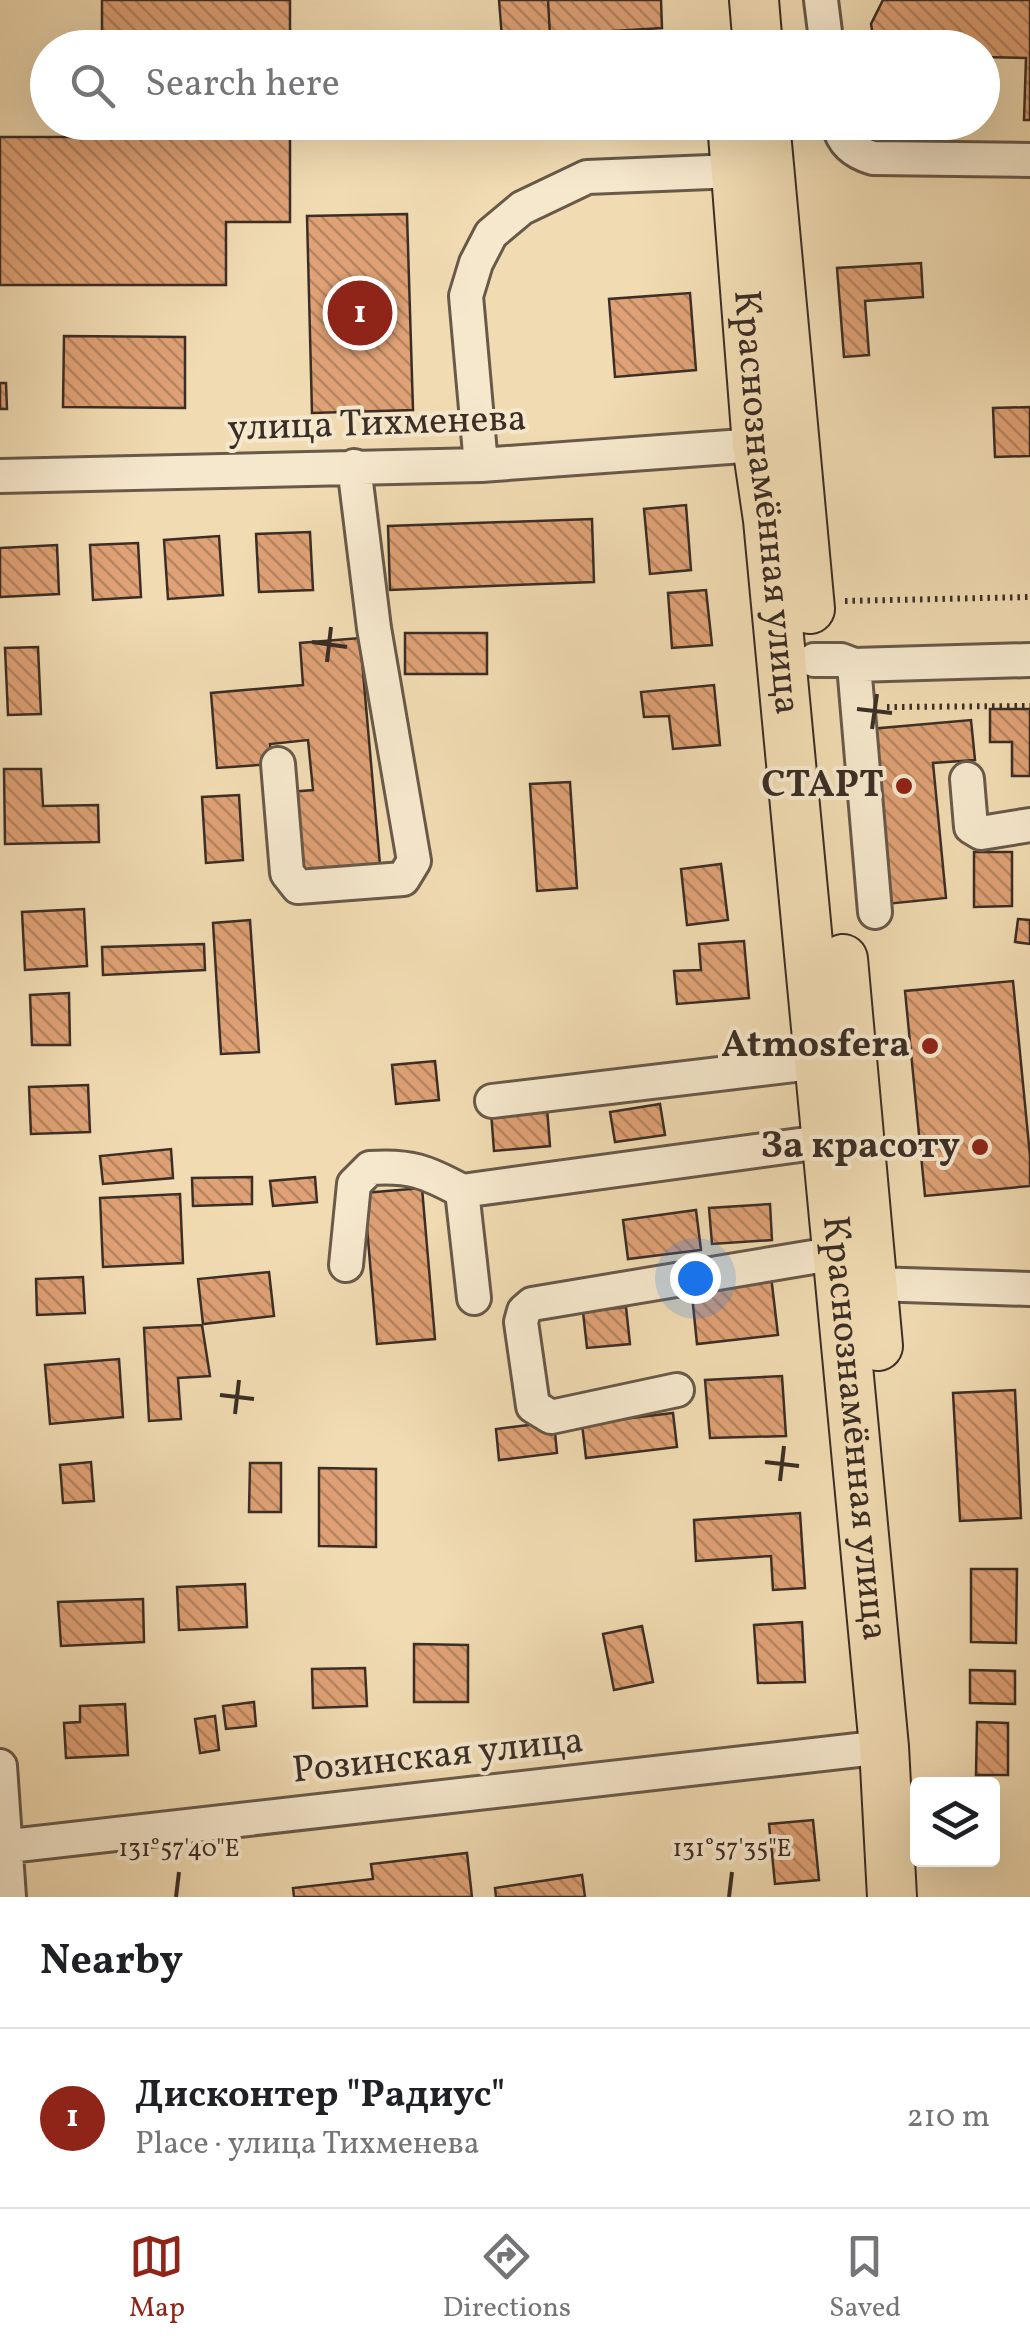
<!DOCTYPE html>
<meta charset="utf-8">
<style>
body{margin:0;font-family:Vollkorn,serif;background:#f2f2f2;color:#202124}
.controls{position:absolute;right:30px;bottom:30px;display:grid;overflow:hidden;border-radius:10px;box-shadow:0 10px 40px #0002}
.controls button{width:90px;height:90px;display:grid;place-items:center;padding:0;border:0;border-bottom:2px solid #e0e0e0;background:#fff;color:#202124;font:50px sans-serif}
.you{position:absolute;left:695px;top:1278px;width:35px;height:35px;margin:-25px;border:8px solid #fff;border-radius:50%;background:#1a73e8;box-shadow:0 0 0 15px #1a73e833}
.badge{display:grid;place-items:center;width:65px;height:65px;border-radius:50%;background:#8f2418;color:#fff;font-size:32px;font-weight:700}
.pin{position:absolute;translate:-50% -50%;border:5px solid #fff;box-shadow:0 2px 10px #0006}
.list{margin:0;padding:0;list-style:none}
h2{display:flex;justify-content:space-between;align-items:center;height:130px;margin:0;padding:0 40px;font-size:42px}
h2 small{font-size:32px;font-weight:400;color:#757577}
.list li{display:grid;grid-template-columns:65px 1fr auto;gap:30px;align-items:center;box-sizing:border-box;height:180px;padding:0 40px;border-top:2px solid #e0e0e0}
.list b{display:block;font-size:38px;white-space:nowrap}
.list p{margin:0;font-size:32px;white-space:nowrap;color:#757577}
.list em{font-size:32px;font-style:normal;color:#757577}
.icon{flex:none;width:55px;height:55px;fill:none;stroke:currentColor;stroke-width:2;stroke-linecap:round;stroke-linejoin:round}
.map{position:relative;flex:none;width:1030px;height:1897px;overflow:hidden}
.search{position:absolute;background:#fff;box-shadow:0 10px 40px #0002;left:30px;right:30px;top:30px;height:110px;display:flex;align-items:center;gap:25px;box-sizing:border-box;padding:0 35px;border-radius:55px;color:#757577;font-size:38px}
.sheet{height:310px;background:#fff}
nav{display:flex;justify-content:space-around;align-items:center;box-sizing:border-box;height:140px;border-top:2px solid #e0e0e0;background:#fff;font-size:28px;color:#757577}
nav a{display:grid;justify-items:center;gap:5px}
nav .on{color:#8f2418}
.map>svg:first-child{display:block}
.building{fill:url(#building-back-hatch);stroke:#3b2e26;stroke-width:2.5}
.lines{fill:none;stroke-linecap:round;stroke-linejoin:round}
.minor-casing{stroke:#685949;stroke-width:38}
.highway-casing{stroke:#3b2e26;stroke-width:52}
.path{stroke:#3b2e26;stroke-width:6;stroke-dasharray:2.5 5;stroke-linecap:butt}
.minor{stroke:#f6e8cd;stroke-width:32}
.highway{stroke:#f1dbb2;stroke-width:48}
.ticks{fill:none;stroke:#3b2e26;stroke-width:4}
.poi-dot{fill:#8f2418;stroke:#f6e8cd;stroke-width:4}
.labels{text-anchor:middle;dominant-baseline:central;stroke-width:8;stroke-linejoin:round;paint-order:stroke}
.street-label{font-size:38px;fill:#3b2e26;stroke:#f6e8cd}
.poi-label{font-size:38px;font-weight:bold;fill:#3b2e26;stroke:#f6e8cd;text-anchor:end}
.ticks-label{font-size:25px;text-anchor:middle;fill:#3b2e26;stroke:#f6e8cd;stroke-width:8;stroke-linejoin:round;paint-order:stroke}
</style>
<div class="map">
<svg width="1030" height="1897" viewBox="0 0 1030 1897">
<defs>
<pattern id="building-back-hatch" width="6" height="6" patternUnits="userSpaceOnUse" patternTransform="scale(2.5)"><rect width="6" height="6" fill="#dfa175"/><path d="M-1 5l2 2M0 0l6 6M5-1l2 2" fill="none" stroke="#b68460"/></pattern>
</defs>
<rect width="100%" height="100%" fill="#f1dbb2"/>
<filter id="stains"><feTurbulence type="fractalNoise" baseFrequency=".002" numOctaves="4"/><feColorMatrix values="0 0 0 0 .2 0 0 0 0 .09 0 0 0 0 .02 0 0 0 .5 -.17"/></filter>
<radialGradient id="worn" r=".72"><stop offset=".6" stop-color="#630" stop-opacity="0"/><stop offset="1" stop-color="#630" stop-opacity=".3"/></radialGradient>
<path class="building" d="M102 0H290V48H102Z
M499 0H548L550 35 502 38Z
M548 0H661L662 28 550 35Z
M883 0H1030V120H1024L1026 58 982 57V48H875L871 24Z
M320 32 355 33V48H320Z
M102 122H290V222H226V285H0V137H102Z
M633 122H671V127H633Z
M407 214 413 410 312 413 307 216Z
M921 263 923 297 865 301 869 355 844 357 837 268Z
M690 293 696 370 615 377 609 299Z
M64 336 185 337V408L63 407Z
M0 383H6L7 409H0Z
M1030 407V456L995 457 993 408Z
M686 505 691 570 650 574 644 509Z
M592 519 594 582 390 590 388 526Z
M310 532 313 590 259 592 256 534Z
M219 536 223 595 168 599 164 540Z
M138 543 141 597 93 600 90 545Z
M57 545 59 594 0 597V548Z
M706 590 712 645 672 648 668 593Z
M405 633H487V674H405Z
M360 638 380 865 296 872 289 792 313 790 308 740 270 744 272 764 217 768 211 693 303 685 300 643Z
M38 647 41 714 8 715 5 648Z
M714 685 720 745 673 749 669 716 644 717 641 692Z
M990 709H1030V776H1012V742H990Z
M971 720 975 760 933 763 946 898 886 904 870 729Z
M4 769H41L43 806 98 805 99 842 5 844Z
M570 782 577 888 537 891 530 784Z
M239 795 243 860 206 863 202 797Z
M974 852H1012V906L974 907Z
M721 864 728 920 687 925 681 869Z
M84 909 87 966 25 970 22 912Z
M1018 919 1030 920V944L1015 942Z
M250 920 259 1052 221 1054 213 923Z
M744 941 749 998 677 1004 674 971 701 970 699 944Z
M204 944 205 970 103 975 102 947Z
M1013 981 1030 1156V1186L925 1196 905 991Z
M69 993 70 1045H32L30 995Z
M435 1061 439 1100 396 1104 392 1065Z
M88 1085 90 1132 31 1134 29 1087Z
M660 1104 665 1135 615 1142 610 1112Z
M547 1108 550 1146 494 1151 491 1112Z
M171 1149 173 1178 103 1184 100 1156Z
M252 1177V1204L193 1206 192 1178Z
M315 1177 317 1202 273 1206 270 1181Z
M422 1188 435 1339 377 1344 364 1193Z
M180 1194 183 1263 103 1267 100 1198Z
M770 1204 772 1240 712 1244 709 1208Z
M696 1210 701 1250 628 1259 623 1220Z
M269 1272 274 1316 203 1324 198 1279Z
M771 1276 778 1335 697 1344 691 1285Z
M83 1277 85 1313 37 1315 36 1279Z
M626 1307 630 1344 587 1348 583 1312Z
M202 1325 210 1376 178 1378 181 1419 149 1421 144 1328Z
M119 1359 123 1417 50 1424 45 1365Z
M782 1376 786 1436 710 1438 705 1380Z
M1015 1390 1021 1518 960 1521 953 1393Z
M673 1413 677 1447 586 1458 582 1424Z
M554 1422 557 1453 499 1460 496 1429Z
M91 1462 94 1501 63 1503 60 1465Z
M250 1463H281V1512H249Z
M319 1468 376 1469V1547L319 1546Z
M800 1513 805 1588 773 1590 771 1556 696 1561 694 1520Z
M971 1569H1017L1016 1643 971 1642Z
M245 1584 247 1627 179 1630 177 1587Z
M143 1599 144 1642 61 1646 58 1602Z
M802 1622 805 1682 758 1683 754 1625Z
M642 1626 653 1682 614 1690 603 1634Z
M414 1644 468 1645V1702H414Z
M365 1668 367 1706 313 1708 312 1669Z
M970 1670 1015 1671V1704L970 1703Z
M254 1702 256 1726 226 1729 223 1706Z
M125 1704 128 1755 66 1758 64 1723 80 1722V1706Z
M215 1716 219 1750 200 1753 195 1719Z
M977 1722 1008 1723V1775H976Z
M813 1820 819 1880 775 1884 769 1824Z
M467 1853 472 1897H294L293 1888 373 1879 371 1864Z
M582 1875 585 1897H496L495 1888Z"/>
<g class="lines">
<g class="minor-casing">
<path id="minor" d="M821 0 827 48
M837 122C843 143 853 152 873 158L1030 160
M481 465 466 296 476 263 491 234 522 208 587 177 735 171
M0 476 481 465 757 445
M814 660H841L854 665 1030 660
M854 665 875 912
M278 764 287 873 298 887 403 879 414 861 374 628 354 466
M967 779 971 827 981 833 1030 825
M492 1101 820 1062
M462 1191 474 1298
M346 1265 354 1184 370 1168C410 1165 427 1172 462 1191L829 1141
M873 1284 1030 1289
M677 1390 551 1417 533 1406 521 1322 524 1311 532 1304 837 1253
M0 1766 9 1897
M0 1847 884 1747"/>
</g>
<g class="highway-casing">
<g id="highway">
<path d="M754 0 758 48"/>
<path id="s1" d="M732 122 757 445 768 520 884 1747 892 1897"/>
<path d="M765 122 810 609"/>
<path d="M843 959 878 1346"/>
</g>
</g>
<path class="path" d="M845 601 1030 597
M887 707 1030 706"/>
<use href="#minor" class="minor"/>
<use href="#highway" class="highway"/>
</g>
<path class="ticks" d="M312 642 347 647M327 662 331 627M857 709 892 713M872 729 877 694M220 1395 254 1399M235 1414 239 1380M765 1462 799 1466M780 1481 784 1446M176 1897 179 1872M729 1897 732 1872"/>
<g class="poi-dot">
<circle cx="904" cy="786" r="10"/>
<circle cx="930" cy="1046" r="10"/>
<circle cx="980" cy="1147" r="10"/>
</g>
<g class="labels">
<g class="street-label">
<text transform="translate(377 425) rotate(-2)">улица Тихменева</text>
<text stroke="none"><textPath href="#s1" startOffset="382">Краснознамённая улица</textPath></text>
<text stroke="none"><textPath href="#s1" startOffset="1312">Краснознамённая улица</textPath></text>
<text transform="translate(438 1757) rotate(-6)">Розинская улица</text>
</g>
<g class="poi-label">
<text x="884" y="786">СТАРТ</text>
<text x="910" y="1046">Atmosfera</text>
<text x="960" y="1147">За красоту</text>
</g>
</g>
<g class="ticks-label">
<text x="179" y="1856">131°57'40"E</text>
<text x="732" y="1856">131°57'35"E</text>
</g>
<rect width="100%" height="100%" filter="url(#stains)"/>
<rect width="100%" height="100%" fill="url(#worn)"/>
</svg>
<div class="controls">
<button><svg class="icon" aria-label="layers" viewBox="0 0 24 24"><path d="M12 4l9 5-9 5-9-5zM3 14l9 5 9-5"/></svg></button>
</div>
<div class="you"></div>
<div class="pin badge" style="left:360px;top:313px">1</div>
<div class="search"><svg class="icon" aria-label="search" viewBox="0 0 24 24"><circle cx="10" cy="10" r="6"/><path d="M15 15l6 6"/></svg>Search here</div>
</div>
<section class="sheet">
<h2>Nearby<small></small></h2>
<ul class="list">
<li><span class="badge">1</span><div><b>Дисконтер &quot;Радиус&quot;</b><p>Place · улица Тихменева</p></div><em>210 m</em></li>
</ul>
</section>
<nav>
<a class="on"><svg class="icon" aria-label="map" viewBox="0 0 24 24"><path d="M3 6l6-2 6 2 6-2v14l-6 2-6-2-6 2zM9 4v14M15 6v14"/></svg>Map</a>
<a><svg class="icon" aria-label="directions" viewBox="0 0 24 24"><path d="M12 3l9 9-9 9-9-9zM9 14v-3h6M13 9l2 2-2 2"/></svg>Directions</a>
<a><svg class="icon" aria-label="saved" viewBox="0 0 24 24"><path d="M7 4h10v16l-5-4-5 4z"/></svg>Saved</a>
</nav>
